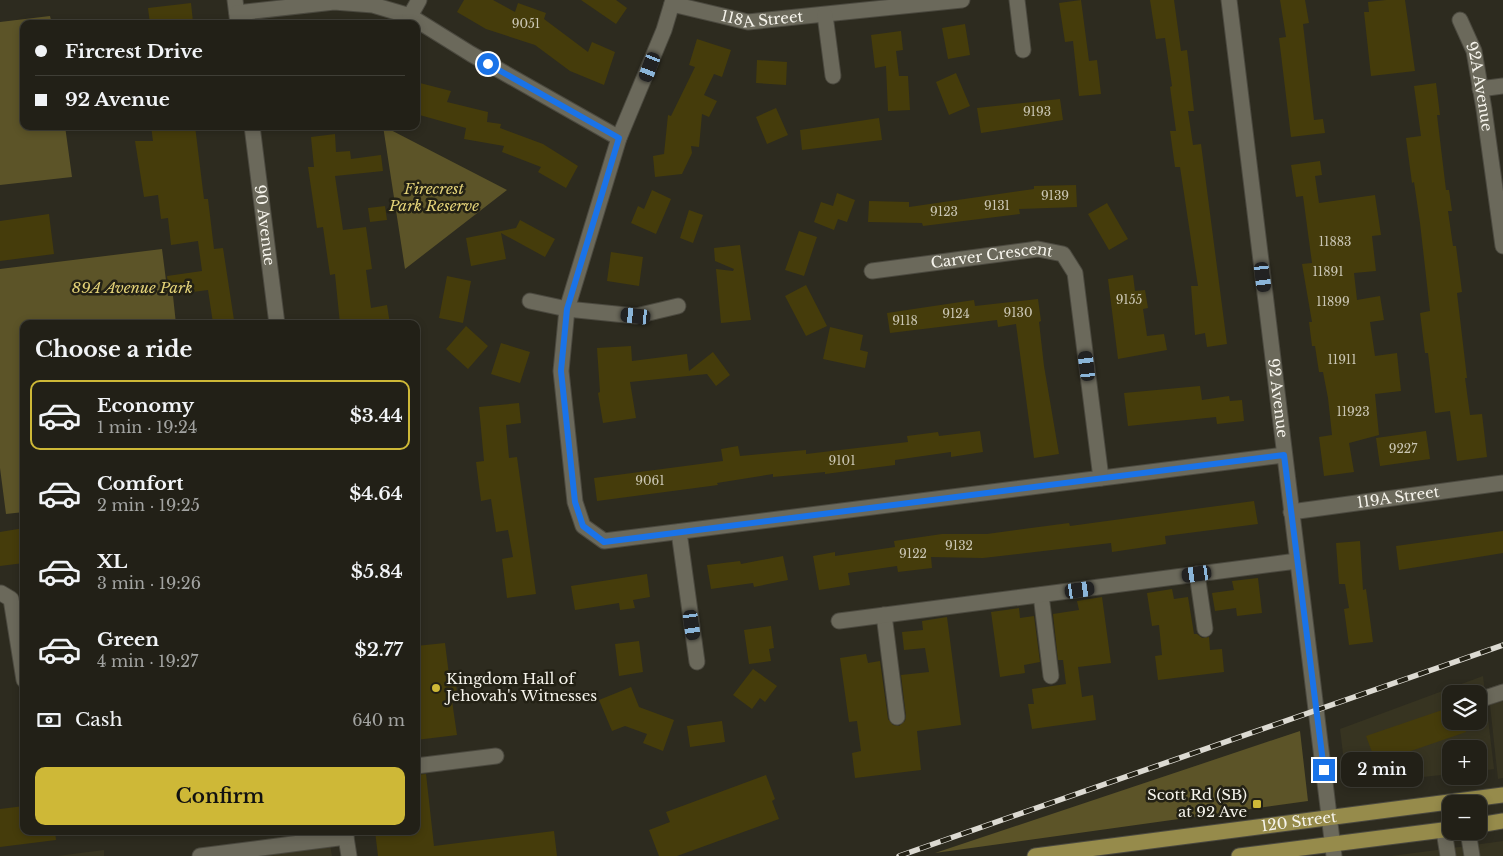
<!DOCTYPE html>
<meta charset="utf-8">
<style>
:root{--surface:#222017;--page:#2e2d24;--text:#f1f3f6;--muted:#a2a3a1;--line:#3f3e36;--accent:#ceb837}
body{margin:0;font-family:"Libre Baskerville",serif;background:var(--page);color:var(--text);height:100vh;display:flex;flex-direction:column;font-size:19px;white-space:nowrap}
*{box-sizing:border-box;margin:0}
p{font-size:16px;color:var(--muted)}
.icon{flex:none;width:28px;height:28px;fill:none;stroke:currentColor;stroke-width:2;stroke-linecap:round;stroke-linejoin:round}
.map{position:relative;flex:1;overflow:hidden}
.panel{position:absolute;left:20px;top:320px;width:400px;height:515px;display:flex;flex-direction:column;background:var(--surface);border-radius:10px;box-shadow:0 2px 8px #0003,0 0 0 1px var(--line)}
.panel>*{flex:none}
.top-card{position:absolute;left:20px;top:20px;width:400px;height:110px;border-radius:10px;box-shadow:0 2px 8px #0003,0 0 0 1px var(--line);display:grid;align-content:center;height:110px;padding:0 15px;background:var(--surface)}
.controls{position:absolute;left:1442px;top:685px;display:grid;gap:10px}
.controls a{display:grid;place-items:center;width:45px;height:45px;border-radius:10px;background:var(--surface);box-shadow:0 2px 8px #0003,0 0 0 1px var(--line);font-size:25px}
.end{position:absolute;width:22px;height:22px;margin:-11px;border:6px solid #1a73e8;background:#fff;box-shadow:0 0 0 2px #fff}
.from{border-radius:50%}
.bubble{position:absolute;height:35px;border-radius:10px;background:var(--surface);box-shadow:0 2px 8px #0003,0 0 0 1px var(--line);font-size:16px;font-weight:600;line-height:35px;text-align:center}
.car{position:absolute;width:15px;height:30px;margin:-15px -8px;border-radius:6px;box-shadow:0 0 4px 1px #0007;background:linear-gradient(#222 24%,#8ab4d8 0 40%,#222 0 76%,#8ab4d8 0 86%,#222 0)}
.top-card b{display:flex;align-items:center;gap:18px;height:48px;font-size:19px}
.top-card b+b{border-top:1px solid var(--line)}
.top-card i{width:12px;height:12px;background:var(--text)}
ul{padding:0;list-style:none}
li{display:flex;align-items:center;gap:15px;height:70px;margin:0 10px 8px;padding:0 5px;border:2px solid transparent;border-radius:10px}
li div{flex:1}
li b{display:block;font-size:19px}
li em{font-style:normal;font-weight:600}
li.on{border-color:var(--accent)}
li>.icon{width:45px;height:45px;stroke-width:1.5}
h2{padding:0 15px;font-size:22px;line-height:60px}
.pay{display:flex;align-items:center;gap:12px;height:55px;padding:0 15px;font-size:19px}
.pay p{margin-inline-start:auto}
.primary-button{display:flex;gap:10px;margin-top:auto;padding:10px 15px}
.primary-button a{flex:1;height:58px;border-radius:10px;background:var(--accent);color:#111;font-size:20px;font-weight:600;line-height:58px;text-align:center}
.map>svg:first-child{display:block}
.built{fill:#373421;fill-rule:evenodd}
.green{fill:#5c5428}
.building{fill:#453c0b}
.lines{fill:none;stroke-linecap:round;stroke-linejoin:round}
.minor-casing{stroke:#4b493f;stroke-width:17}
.major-casing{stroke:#4b493f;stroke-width:17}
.minor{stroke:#6b695b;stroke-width:15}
.major{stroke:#968b4b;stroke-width:15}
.rail-casing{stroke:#dcdad2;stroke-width:5.5}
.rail{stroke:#232115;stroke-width:4;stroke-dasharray:11;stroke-linecap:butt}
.route{stroke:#1a73e8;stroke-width:6}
.poi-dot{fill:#ceb837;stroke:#232115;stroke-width:2}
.labels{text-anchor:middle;stroke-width:5;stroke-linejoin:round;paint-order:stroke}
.number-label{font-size:12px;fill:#cac6b4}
.street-label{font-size:15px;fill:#f6f4ec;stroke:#232115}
.park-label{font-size:15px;font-style:italic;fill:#e3d278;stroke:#232115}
.poi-label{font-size:15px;fill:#f6f4ec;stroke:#232115;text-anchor:start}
</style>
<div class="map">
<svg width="1503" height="856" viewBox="0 0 1503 856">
<rect width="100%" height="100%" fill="#2d2b1f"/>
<path class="built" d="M1483 676 1494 769 1479 771V749H1451V774L1357 784 1344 762 1340 729ZM1451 694H1479V721H1451Z
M1503 701V778L1498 779 1490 705Z
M329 839 332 856H200Z
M1503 841V856H1391L1452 848Z
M104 850V856H57Z"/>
<path class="green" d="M50 16 52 24H24V126H65L72 177 0 185V22Z
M383 126 507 190 405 269Z
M162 249 168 296H173L176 324H24V512L6 514 0 468V269Z
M1300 731 1308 801 935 853Z"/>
<path class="building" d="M464 0H493L515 12 518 3 546 13 544 19 588 52 592 42 615 52 604 85 570 71 535 45 486 29 457 12Z
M581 0H616L627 8 616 24Z
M1081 0 1089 61 1097 60 1101 94 1079 96 1073 41 1065 42 1059 3Z
M1150 0H1174L1181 51 1187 50 1194 111H1188L1193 145 1201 144 1227 344 1207 347 1205 333 1195 335 1191 286H1198L1180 167H1175L1170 131H1176L1170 87 1172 86 1165 38 1156 39Z
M1280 0H1305L1309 23 1303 24 1314 120 1323 119 1325 133 1291 137 1279 38 1286 37Z
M1386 0H1405L1415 71 1371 76 1364 12H1369L1368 2Z
M191 3 193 22 150 24 148 8Z
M965 24 970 55 948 59 942 28Z
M901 31 903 50 896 51 899 76H908L910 110 888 111 886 66 875 68 871 35Z
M697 39 731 50 722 77 714 74 704 95 717 101 709 117 702 114 699 147 691 146 692 153 682 174 655 177 653 156 664 154 668 115 671 116 695 67 689 65Z
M757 60 787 62 786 85 756 83Z
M956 73 970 106 949 115 936 82Z
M416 82 451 91 447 102 488 112 487 122 501 124 500 128 543 144 578 166 566 188 538 172 541 167 502 152 504 146 464 139 466 128 416 114Z
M1436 83 1440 115H1437L1446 190H1449L1452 211H1448L1453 246H1456L1462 292 1457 293 1467 378H1465L1470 415 1482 414 1487 457 1457 461 1450 411 1435 413 1428 353H1425L1420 313 1430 311 1420 223 1414 182 1412 183 1406 138 1421 136 1414 86Z
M1060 99 1063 120 981 133 977 108Z
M776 108 788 135 767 144 756 117Z
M879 118 882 140 802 150 800 130Z
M151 126H195L204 199H208L214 249 223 248 234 320 213 323 208 290 169 295 167 276 202 271 198 241 171 245 168 218 161 219 158 195 144 197 135 141H153Z
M335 134 336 152 350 151 351 159 381 155 383 171 335 176 343 230 366 227 372 269 366 270 371 308 387 305 390 324H340L335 274 330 275 323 227 317 228 308 167H314L311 137Z
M1320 161 1322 175 1315 176 1319 203 1375 195 1381 235 1372 236 1376 271 1354 273 1357 300 1380 296 1384 320 1370 322 1375 356 1397 353 1401 391 1375 394 1379 435 1349 443 1354 472 1324 476 1319 437 1332 435 1328 398 1323 372H1319L1315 346H1312L1309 322H1312L1302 264 1312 263 1303 196 1296 197 1291 165Z
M1076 185 1077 207 1019 209 1020 214 923 226 922 223 868 222 869 201 909 202V207L1034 189V186Z
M652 190 671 199 656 234 631 223 638 206 644 209Z
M837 193 855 200 847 222 838 219 834 230 814 222 821 202 833 206Z
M1107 203 1128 239 1109 250 1088 214Z
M385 206 387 220 370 222 368 208Z
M689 210 703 215 693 243 680 238Z
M49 214 54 254 0 261V221Z
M520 220 555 239 545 257 501 233 506 259 471 266 466 238 516 228Z
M799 231 817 237 804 276 785 270Z
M740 245 751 320 721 323 716 269 733 271 734 269 715 261 714 248Z
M611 252 643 257 639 286 607 281Z
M1133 275 1135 291 1145 290 1148 308 1143 309 1147 336 1164 334 1167 350 1118 359 1108 279Z
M447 276 471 281 463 323 439 318Z
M806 285 827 326 806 336 785 296Z
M1038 299 1041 321 1039 322 1044 366 1059 454 1034 458 1016 324 998 327 997 320 890 333 887 313 974 300 975 306Z
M466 326 488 346 468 369 446 349Z
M830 327 863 335 860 350 868 352 865 368 823 359Z
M501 343 530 352 520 383 491 374Z
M631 346 632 361 687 354 689 371 713 352 730 375 716 386 707 374 630 382 636 418 603 423 598 393 600 392 597 348Z
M1200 386 1202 400 1229 396 1230 401 1242 400 1244 421 1217 424 1216 417 1128 426 1124 393Z
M519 403 521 423 506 425 509 458 517 457 536 594 507 598 502 559 513 557 508 530 496 532 491 499 481 501 476 462 484 461 479 407Z
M980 431 983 452 951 457V452L895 460V465L825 474V472L773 477V474L717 483 718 485 597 501 594 478 723 461 721 449 738 446 740 456 806 450V454L908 442 907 436 938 432 939 436Z
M1426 431 1430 459 1380 466 1376 438Z
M1254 501 1258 524 1165 536 1166 544 1112 552 1111 543 983 558 931 557 932 568 898 572 897 566 848 573 850 585 819 590 813 556 835 552V556L895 547 894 541 942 534H987L1069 523 1070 526Z
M24 528V563L0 566V532Z
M1503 531V553L1399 570 1396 546Z
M1360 541 1363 590 1366 589 1373 642 1349 645 1344 609 1349 608 1345 584H1339L1336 543Z
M783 556 788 580 754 587 753 583 711 589 707 565 740 561 741 564Z
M647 574 650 597 633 600 635 608 620 610 619 603 575 610 571 586Z
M1258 578 1262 613 1237 616 1236 608 1215 611 1212 593 1234 590 1232 581Z
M1172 589 1174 599 1188 597 1194 634H1197L1202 638 1209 637 1210 650 1222 649 1224 672 1158 680 1155 656 1162 655 1159 625 1152 626 1147 593Z
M1102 597 1111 663 1078 667 1082 697 1093 695 1096 720 1032 729 1028 704H1034L1032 689 1066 684 1063 660H1058L1053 614 1079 610 1077 601Z
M1019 608 1020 618 1034 616 1040 662 1024 665 1025 673 1000 677 991 612Z
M947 617 961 725 917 731 921 770 855 778 852 753 861 751 857 721 849 722 840 658 866 654 868 663 880 661 888 719 893 725 899 726 905 721 906 716 901 675 929 672 925 648 904 650 902 632 923 630 922 621Z
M771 626 774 648 769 649 771 661 749 664 744 630Z
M639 641 643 672 619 676 615 644Z
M445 643 449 675 455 674 458 701H452L457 735 416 740V646Z
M753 669 777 686 765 702 760 698 752 709 733 695Z
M631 687 639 707 674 720 663 751 643 743 647 734 625 726 612 731 599 700Z
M1451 707V721H1462L1466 732 1376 763 1366 736Z
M722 721 725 742 690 747 687 726Z
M426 774 434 846 554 831 557 856H378L375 831H416V775Z
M766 775 775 799 772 801 779 819 677 856H659L649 830 670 822 666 812Z
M24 806V831H55L56 840 0 847V809Z"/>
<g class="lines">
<g class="minor-casing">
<g id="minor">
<path d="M235 0 238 24"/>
<path d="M673 0 664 30 619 138 567 309 561 371 575 502 583 526 604 541 1284 455"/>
<path d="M1017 0 1023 50"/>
<path id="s1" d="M1229 0 1334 856"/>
<path id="s2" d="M672 4 748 22 962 0"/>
<path d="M237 13 334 2 373 5 410 16 471 54 619 138"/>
<path d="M825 15 833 76"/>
<path d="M410 16 419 0"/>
<path id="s3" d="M1460 20 1474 51 1484 109 1503 246"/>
<path d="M1480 89 1503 86"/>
<path id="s4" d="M252 126 277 324"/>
<path id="s5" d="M872 271 1038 249 1063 254 1075 273 1101 478"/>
<path d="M530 301 567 309 636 316 678 306"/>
<path id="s6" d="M1291 512 1503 483"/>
<path d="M679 532 697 662"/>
<path d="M1197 574 1205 629"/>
<path d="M1 593 11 599 24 680"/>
<path d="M1041 595 1051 676"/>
<path d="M884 615 897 717"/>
<path d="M839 621 1297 561"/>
<path d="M1479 700 1503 692"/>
<path d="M416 766 496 756"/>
<path d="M345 831 349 856"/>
<path d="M1444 831 1448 856"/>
<path d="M1468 831 1472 856"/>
<path d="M200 856 346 837"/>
</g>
</g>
<g class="major-casing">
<g id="major">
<path d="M1479 825 1503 821"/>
<path id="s7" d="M1035 856 1503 795"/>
<path d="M1239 856 1451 829"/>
</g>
</g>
<use href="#minor" class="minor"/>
<use href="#major" class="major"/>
<g class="rail-casing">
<path id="rail" d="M899 856 1503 645"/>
</g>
<use href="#rail" class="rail"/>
</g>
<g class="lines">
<path class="route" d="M488 64 619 138 567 309 561 371 575 502 583 526 604 542 1284 455 1324 770"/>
</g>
<g class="poi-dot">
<circle cx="436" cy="688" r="5"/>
<rect x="1252" y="799" width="10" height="10" rx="2.5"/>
</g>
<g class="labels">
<g class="number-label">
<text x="526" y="28">9051</text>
<text x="1037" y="116">9193</text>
<text x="1055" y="200">9139</text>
<text x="997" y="210">9131</text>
<text x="944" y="216">9123</text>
<text x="1335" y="246">11883</text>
<text x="1328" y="276">11891</text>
<text x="1129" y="304">9155</text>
<text x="1333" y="306">11899</text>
<text x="1018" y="317">9130</text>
<text x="956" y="318">9124</text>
<text x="905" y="325">9118</text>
<text x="1342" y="364">11911</text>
<text x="1353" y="416">11923</text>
<text x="1403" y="453">9227</text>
<text x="842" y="465">9101</text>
<text x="650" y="485">9061</text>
<text x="959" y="550">9132</text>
<text x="913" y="558">9122</text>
</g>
<g class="street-label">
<text dy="5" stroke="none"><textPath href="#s2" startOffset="92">118A Street</textPath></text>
<text dy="5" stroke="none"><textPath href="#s3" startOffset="70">92A Avenue</textPath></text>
<text dy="5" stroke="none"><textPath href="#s4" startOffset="100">90 Avenue</textPath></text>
<text dy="5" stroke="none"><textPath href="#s5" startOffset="121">Carver Crescent</textPath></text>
<text dy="5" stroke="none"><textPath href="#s1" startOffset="401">92 Avenue</textPath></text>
<text dy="5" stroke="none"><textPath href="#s6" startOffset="108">119A Street</textPath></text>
<text dy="5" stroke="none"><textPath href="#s7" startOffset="266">120 Street</textPath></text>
</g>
<g class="park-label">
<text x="434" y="194">Firecrest<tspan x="434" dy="17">Park Reserve</tspan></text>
<text x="132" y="293">89A Avenue Park</text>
</g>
<g class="poi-label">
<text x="446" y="684">Kingdom Hall of<tspan x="446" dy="17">Jehovah's Witnesses</tspan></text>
<text x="1247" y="800" text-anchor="end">Scott Rd (SB)<tspan x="1247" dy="17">at 92 Ave</tspan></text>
</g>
</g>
</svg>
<div class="controls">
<a><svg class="icon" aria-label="layers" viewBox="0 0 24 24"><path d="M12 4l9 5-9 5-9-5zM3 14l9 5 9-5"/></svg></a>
<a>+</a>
<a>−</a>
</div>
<i class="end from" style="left:488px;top:64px"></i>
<i class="end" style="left:1324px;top:770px"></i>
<div class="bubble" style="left:1341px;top:752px;width:82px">2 min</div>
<i class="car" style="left:650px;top:67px;rotate:201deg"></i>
<i class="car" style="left:1263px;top:277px;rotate:173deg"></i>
<i class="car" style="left:636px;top:316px;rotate:276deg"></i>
<i class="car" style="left:1087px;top:366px;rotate:353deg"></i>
<i class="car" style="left:1197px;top:574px;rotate:262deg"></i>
<i class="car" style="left:1080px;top:590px;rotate:82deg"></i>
<i class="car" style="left:692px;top:625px;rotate:172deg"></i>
<div class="top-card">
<b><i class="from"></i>Fircrest Drive</b>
<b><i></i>92 Avenue</b>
</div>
<section class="panel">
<h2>Choose a ride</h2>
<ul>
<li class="on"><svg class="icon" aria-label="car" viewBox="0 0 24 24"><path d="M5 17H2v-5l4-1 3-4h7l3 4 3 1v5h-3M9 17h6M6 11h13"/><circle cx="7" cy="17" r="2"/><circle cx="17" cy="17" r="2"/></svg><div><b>Economy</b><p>1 min · 19:24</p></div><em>$3.44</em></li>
<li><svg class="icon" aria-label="car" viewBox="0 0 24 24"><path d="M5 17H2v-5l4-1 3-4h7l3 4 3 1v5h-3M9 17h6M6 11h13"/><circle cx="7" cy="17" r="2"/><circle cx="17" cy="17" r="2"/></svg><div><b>Comfort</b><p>2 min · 19:25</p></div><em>$4.64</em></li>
<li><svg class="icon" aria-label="car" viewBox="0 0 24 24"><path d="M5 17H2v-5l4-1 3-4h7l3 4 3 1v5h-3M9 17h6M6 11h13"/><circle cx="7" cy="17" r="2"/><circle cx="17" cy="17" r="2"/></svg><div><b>XL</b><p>3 min · 19:26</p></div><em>$5.84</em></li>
<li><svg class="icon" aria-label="car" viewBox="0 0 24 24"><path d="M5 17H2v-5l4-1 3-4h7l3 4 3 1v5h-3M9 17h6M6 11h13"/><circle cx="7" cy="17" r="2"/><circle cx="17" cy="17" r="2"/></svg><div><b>Green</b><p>4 min · 19:27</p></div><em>$2.77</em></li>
</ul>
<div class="pay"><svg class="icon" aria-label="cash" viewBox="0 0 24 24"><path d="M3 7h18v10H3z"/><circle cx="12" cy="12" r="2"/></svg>Cash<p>640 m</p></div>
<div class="primary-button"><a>Confirm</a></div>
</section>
</div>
